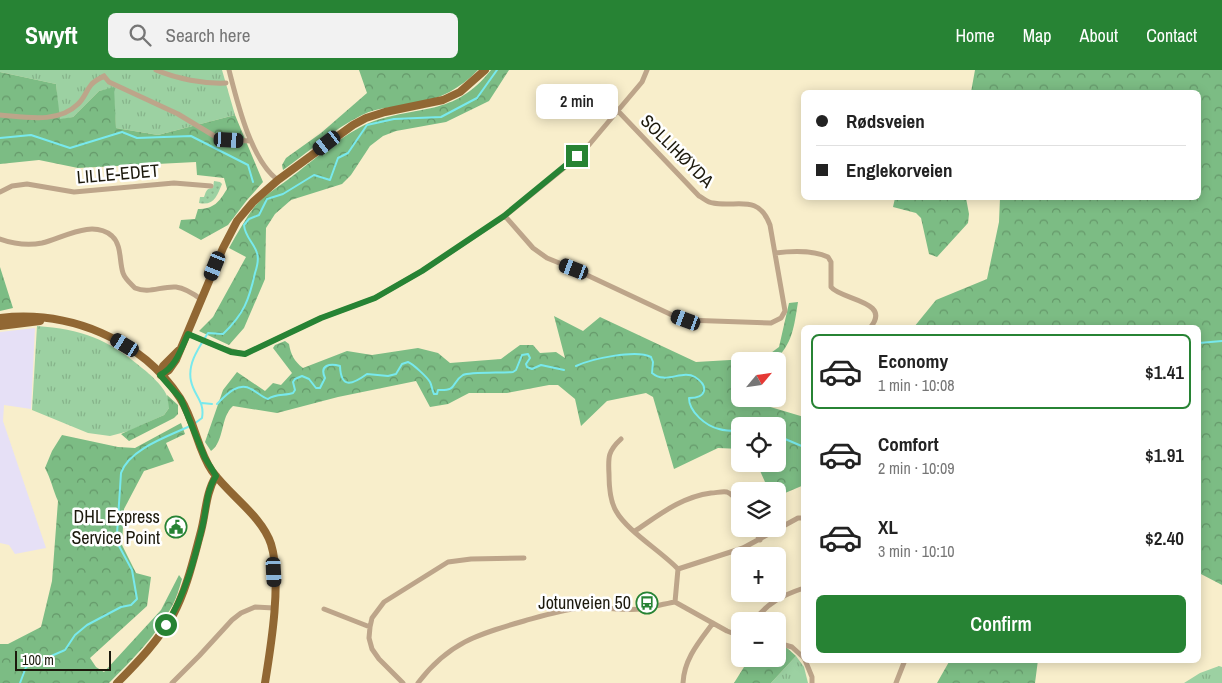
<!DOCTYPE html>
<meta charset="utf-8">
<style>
:root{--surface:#fff;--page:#f2f2f2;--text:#222;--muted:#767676;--line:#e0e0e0;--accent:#278334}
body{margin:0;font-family:"Archivo Narrow",sans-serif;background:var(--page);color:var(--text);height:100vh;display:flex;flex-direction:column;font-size:19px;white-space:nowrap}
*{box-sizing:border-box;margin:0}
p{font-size:16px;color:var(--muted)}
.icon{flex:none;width:28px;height:28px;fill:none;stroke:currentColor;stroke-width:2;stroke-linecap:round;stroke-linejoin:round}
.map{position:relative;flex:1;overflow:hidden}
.side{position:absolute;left:801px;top:255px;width:400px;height:338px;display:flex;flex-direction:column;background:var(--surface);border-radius:8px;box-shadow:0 2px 12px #0003}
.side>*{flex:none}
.guide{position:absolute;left:801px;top:20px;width:400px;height:110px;border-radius:8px;box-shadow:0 2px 12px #0003;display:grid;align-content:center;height:110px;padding:0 15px;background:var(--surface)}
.needle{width:32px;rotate:61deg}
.fabs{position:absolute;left:731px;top:282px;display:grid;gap:10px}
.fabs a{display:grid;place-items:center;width:55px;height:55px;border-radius:8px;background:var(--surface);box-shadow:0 2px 12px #0003;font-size:25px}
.scale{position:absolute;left:15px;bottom:12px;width:96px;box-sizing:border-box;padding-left:5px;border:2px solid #1c190c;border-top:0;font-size:14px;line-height:18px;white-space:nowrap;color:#1c190c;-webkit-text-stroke:4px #fff;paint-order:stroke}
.end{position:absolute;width:22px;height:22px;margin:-11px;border:6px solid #278334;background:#fff;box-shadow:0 0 0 2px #fff}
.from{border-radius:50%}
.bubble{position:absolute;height:35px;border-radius:8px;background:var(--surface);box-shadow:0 2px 12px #0003;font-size:16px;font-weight:600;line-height:35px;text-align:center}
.car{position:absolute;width:15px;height:30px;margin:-15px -8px;border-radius:6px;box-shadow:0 0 4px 1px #0007;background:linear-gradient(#222 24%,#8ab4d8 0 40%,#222 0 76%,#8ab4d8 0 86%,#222 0)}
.guide b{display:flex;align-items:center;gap:18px;height:48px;font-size:19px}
.guide b+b{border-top:1px solid var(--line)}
.guide i{width:12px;height:12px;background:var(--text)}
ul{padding:9px 0 0;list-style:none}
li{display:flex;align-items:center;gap:15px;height:75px;margin:0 10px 8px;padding:0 5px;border:2px solid transparent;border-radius:8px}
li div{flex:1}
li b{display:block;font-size:19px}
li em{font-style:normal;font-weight:600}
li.selected{border-color:var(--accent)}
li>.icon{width:45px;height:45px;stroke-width:1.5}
.button{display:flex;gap:10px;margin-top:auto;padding:10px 15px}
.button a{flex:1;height:58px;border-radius:8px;background:var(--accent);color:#fff;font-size:20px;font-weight:600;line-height:58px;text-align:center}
header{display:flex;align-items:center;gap:30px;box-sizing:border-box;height:70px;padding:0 25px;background:var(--accent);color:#fff}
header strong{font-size:24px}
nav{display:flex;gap:28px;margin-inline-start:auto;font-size:18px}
.search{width:350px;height:45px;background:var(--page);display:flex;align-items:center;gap:12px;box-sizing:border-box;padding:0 18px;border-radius:8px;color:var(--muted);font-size:19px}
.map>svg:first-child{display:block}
.education{fill:#e6e0f6}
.grass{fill:url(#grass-tufts)}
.forest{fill:url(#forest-crowns)}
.park{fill:url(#park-dots)}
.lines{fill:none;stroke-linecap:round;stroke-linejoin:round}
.stream{stroke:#78e9ed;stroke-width:2}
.minor{stroke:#bda58a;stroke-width:5}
.primary{stroke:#916733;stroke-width:8}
.route{stroke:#278334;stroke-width:6}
.labels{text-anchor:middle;stroke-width:5;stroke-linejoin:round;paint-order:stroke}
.street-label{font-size:18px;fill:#1c190c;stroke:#fff}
.poi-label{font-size:18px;fill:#1c190c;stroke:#fff;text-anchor:end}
</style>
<header>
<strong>Swyft</strong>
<div class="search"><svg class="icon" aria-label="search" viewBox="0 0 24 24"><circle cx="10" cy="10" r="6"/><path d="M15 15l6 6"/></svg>Search here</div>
<nav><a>Home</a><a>Map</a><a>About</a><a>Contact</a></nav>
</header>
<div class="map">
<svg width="1222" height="613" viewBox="0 0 1222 613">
<defs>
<pattern id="grass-tufts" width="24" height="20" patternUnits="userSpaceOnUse" patternTransform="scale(1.25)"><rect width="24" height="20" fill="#9cd1a2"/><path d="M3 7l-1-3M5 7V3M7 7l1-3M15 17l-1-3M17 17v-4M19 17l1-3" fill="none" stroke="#86b38a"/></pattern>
<pattern id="forest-crowns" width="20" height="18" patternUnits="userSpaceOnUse" patternTransform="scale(1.25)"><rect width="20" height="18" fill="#7cbc84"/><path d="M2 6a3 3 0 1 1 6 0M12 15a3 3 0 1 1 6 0" fill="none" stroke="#65986a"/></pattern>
<pattern id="park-dots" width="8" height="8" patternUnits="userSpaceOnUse" patternTransform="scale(1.25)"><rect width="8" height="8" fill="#9cd1a2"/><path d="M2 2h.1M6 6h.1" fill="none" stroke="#86b38a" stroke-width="1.8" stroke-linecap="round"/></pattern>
</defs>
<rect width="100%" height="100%" fill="#f8eecb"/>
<path class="education" d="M35 258 31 339 4 335 3 351 46 478 15 484 9 475 0 473V262Z"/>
<path class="grass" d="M0 0H222L235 45 158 65 116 58 113 18 99 21 73 47 59 50 56 14 0 2Z
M37 256C81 259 108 269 142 298 150 304 164 317 167 326 169 330 169 334 169 338L164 345 129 361 110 366 88 363 32 340Z
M796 586 804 597 808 613H771Z
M1219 596 1222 597V613H1184L1200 603Z"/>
<path class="forest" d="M359 0H478C461 18 440 29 415 34 397 37 378 37 362 45 333 59 309 82 283 100L282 95 286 88 321 63 367 23Z
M491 0H509L489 31 446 52 396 61 383 66 370 76 351 105 342 114 291 130 275 144 266 158 265 209 244 258 229 275 199 261 213 247 246 187 229 178C237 164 245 149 255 136 266 124 281 115 294 105 315 89 345 63 369 53 418 34 453 48 491 0Z
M975 0H1222V515L1199 503V258L914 257 936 230 987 209 999 152 1000 128H1199V22H971Z
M0 2 56 14 60 49 73 47 99 21 114 17 116 58 158 65 235 45 263 112 247 130 228 155 201 170 179 158 181 150 195 149 198 139C214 139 219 132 227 119L224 108 197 105 196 92 78 98 39 90 0 94Z
M895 128H966L969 144 968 153 937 187 929 184 921 148 916 143 893 137Z
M0 197 13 238 0 241Z
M798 232C794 256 793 274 774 291H760L779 277 789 233Z
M554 246 583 261 600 247 696 292 747 289 749 291H740V329H749L750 331 804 347V415L778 426V421H769L757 394H778V356H740V379L718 378 674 399 653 327 646 323 607 331 581 356 575 329 558 315H549L507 323H469L448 334 430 337 416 311 338 327 277 343 233 336C220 347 225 371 211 381L205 372 223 320 237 302 265 321 273 313 281 315 292 303 273 278 275 275 285 271 289 274C291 285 294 291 303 298L347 281 372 285 418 278 438 283 450 293 501 289 520 275H533L540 283 556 282 565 288Z
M167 325 178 335V344L174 348 129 371 121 364 164 345 169 338Z
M181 353 185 364 166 373 174 391 144 401 124 439 122 475 136 503 151 507 147 536 90 588 96 597 104 602 161 540 179 505 182 509C179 519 176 530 171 538 155 567 132 590 109 613H0V574H8L41 557 52 511 58 431C53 420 51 409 45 398L52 381 62 365 118 377 135 378Z
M778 575 787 578 796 586 771 613H734L749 589H778Z
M950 590H1038L1035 613H937Z"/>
<path class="park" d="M214 111 220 112 222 114C217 126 214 136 199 133L200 127H204C206 122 206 118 213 118Z"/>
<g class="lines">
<path class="stream" d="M0 68 31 65 70 78 122 62 137 68 191 66 248 95 253 112
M1199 273 1222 271
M576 296C591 289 636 279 651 287L653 292 652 303C666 315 682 299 695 307 709 316 707 328 689 328 689 342 706 356 719 359 725 361 733 361 740 361
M202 333 212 334
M217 334C225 326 238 311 251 319 257 322 262 327 268 329 276 323 285 326 293 323L295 320 293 312 295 309 302 306 309 309 316 318H320L325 308C319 295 330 293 340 296 341 320 353 314 367 304L388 306 396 304 402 294 408 292C413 294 427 307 430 312 432 316 432 320 434 324H437L438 320C459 321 450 313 463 305 469 302 502 303 513 302L516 300 522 285 528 284 530 288 526 294 527 297 532 299 541 295 564 300
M194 354 202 348C205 331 194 326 191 311 187 293 200 276 208 263L223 264C244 244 249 230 255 203 257 197 259 189 257 183 254 173 245 167 244 155L249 149 259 145 267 129 283 124 314 105 330 110 338 88 348 83 367 55 394 49 441 47 477 28 497 0
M778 366 804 377
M20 613 26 597 65 580 75 565 87 555 121 537 131 535 137 529 132 500 119 476 117 464 121 403C129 379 169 366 190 356"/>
<path class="minor" d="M156 0C177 9 204 14 226 13
M229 0C237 31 251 91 278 110
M104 6 109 12 178 44 216 67 229 70 251 71
M0 45C25 47 58 54 78 34 84 29 86 21 91 15 94 11 99 9 104 6
M0 122 12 116 27 114 74 122 174 113 211 116
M505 146 533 178 547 188 574 199 672 245 685 250 771 253 781 248 785 241 770 155C758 123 736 138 713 133 708 133 703 128 699 126L618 41
M0 169C14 174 27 176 42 173 63 168 92 149 112 166 122 175 119 191 123 203 125 209 130 213 135 218 149 224 161 216 176 217 185 218 194 224 202 230
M775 183C791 181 813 180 828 187L831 192V217C841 230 893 231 870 258
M188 264C207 272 225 281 245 284L321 248 375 228 422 201 505 146 570 93 588 76 642 12 647 0
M621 369C608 381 608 387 609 404 609 415 610 431 616 441 627 461 661 481 678 499L675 532
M754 459 760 470
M635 461C659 445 681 427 711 423 716 423 722 421 727 422 733 424 736 430 740 436
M678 499 743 478 798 448H804
M675 532 727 561 740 566
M324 539 370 557
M754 551C767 533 783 525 804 518
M778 573 792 577 804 588
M805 590 812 607V613
M172 613 199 586 232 550 241 543 255 537 274 538
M403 613 379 589 372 579 369 568 370 557 372 548 384 532 448 492 471 489 524 488
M418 613C448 573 478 564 524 551 542 546 561 540 580 538 600 536 621 541 641 539 652 537 664 534 675 532
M683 613C684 589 699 572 713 553
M896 613 905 590"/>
<path class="primary" d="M0 248C68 240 142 269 180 328 195 351 197 379 212 401 229 425 262 446 271 474 282 509 271 576 265 613
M0 256 40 251
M161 305 169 300 176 290 223 178 237 151 253 132 278 110 353 55 366 48 385 42 443 30 460 22 485 0
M161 305 163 296 178 281
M117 613C138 592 158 571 173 545 186 521 193 491 200 465 206 445 205 424 216 406"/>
</g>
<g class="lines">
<path class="route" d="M166 555C185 526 195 488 203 454 207 437 206 421 216 406L205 388 181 329 160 305C176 297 181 279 188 264L231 282 245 284 321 248 375 228 422 201 504 146 577 86"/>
</g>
<defs>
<g id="civic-ring" transform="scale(1.125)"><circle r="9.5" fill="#fff" stroke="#278334" stroke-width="1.5"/><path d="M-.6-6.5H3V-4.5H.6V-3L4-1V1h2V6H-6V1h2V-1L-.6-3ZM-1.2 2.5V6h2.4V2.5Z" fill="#278334"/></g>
<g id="bus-ring" transform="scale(1.125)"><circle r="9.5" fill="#fff" stroke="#278334" stroke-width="1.5"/><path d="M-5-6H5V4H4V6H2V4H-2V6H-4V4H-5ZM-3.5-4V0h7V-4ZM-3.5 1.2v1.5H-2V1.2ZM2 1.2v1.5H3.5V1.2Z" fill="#278334"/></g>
</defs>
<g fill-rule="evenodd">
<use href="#civic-ring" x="176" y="457"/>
<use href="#bus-ring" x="647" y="533"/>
</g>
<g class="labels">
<g class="street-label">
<text transform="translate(677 81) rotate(45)" y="6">SOLLIHØYDA</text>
<text transform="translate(118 104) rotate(-5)" y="6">LILLE-EDET</text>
</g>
<g class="poi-label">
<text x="160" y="453">DHL Express<tspan x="160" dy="21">Service Point</tspan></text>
<text x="631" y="539">Jotunveien 50</text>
</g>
</g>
</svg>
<div class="fabs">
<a><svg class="needle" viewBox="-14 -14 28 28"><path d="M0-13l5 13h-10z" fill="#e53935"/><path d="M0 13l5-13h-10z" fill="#767676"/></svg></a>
<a><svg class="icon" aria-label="locate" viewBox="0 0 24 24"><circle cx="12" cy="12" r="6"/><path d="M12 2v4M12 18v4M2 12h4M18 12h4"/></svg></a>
<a><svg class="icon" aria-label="layers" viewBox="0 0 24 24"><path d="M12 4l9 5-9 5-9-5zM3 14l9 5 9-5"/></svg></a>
<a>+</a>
<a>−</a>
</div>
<div class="scale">100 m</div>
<i class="end from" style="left:166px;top:555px"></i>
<i class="end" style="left:577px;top:86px"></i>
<div class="bubble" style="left:536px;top:14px;width:82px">2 min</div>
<i class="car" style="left:229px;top:70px;rotate:93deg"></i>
<i class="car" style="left:327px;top:73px;rotate:233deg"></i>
<i class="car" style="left:215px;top:196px;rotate:202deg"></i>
<i class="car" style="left:574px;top:199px;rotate:291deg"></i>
<i class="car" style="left:686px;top:250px;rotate:290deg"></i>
<i class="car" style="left:125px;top:275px;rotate:301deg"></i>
<i class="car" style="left:274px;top:502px;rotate:177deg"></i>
<div class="guide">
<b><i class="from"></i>Rødsveien</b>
<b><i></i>Englekorveien</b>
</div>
<section class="side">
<ul>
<li class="selected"><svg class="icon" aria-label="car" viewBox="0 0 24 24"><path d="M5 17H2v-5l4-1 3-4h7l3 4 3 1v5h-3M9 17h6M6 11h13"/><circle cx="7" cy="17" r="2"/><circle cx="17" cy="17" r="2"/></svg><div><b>Economy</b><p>1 min · 10:08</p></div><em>$1.41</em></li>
<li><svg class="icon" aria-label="car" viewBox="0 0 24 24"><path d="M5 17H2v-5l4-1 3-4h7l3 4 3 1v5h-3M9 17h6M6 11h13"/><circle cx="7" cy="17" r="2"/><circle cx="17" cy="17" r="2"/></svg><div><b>Comfort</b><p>2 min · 10:09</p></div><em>$1.91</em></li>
<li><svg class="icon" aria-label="car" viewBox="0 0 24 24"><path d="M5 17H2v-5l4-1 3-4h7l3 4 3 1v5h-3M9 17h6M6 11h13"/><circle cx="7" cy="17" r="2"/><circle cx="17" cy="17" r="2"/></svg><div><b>XL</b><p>3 min · 10:10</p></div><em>$2.40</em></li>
</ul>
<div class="button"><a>Confirm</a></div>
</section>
</div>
